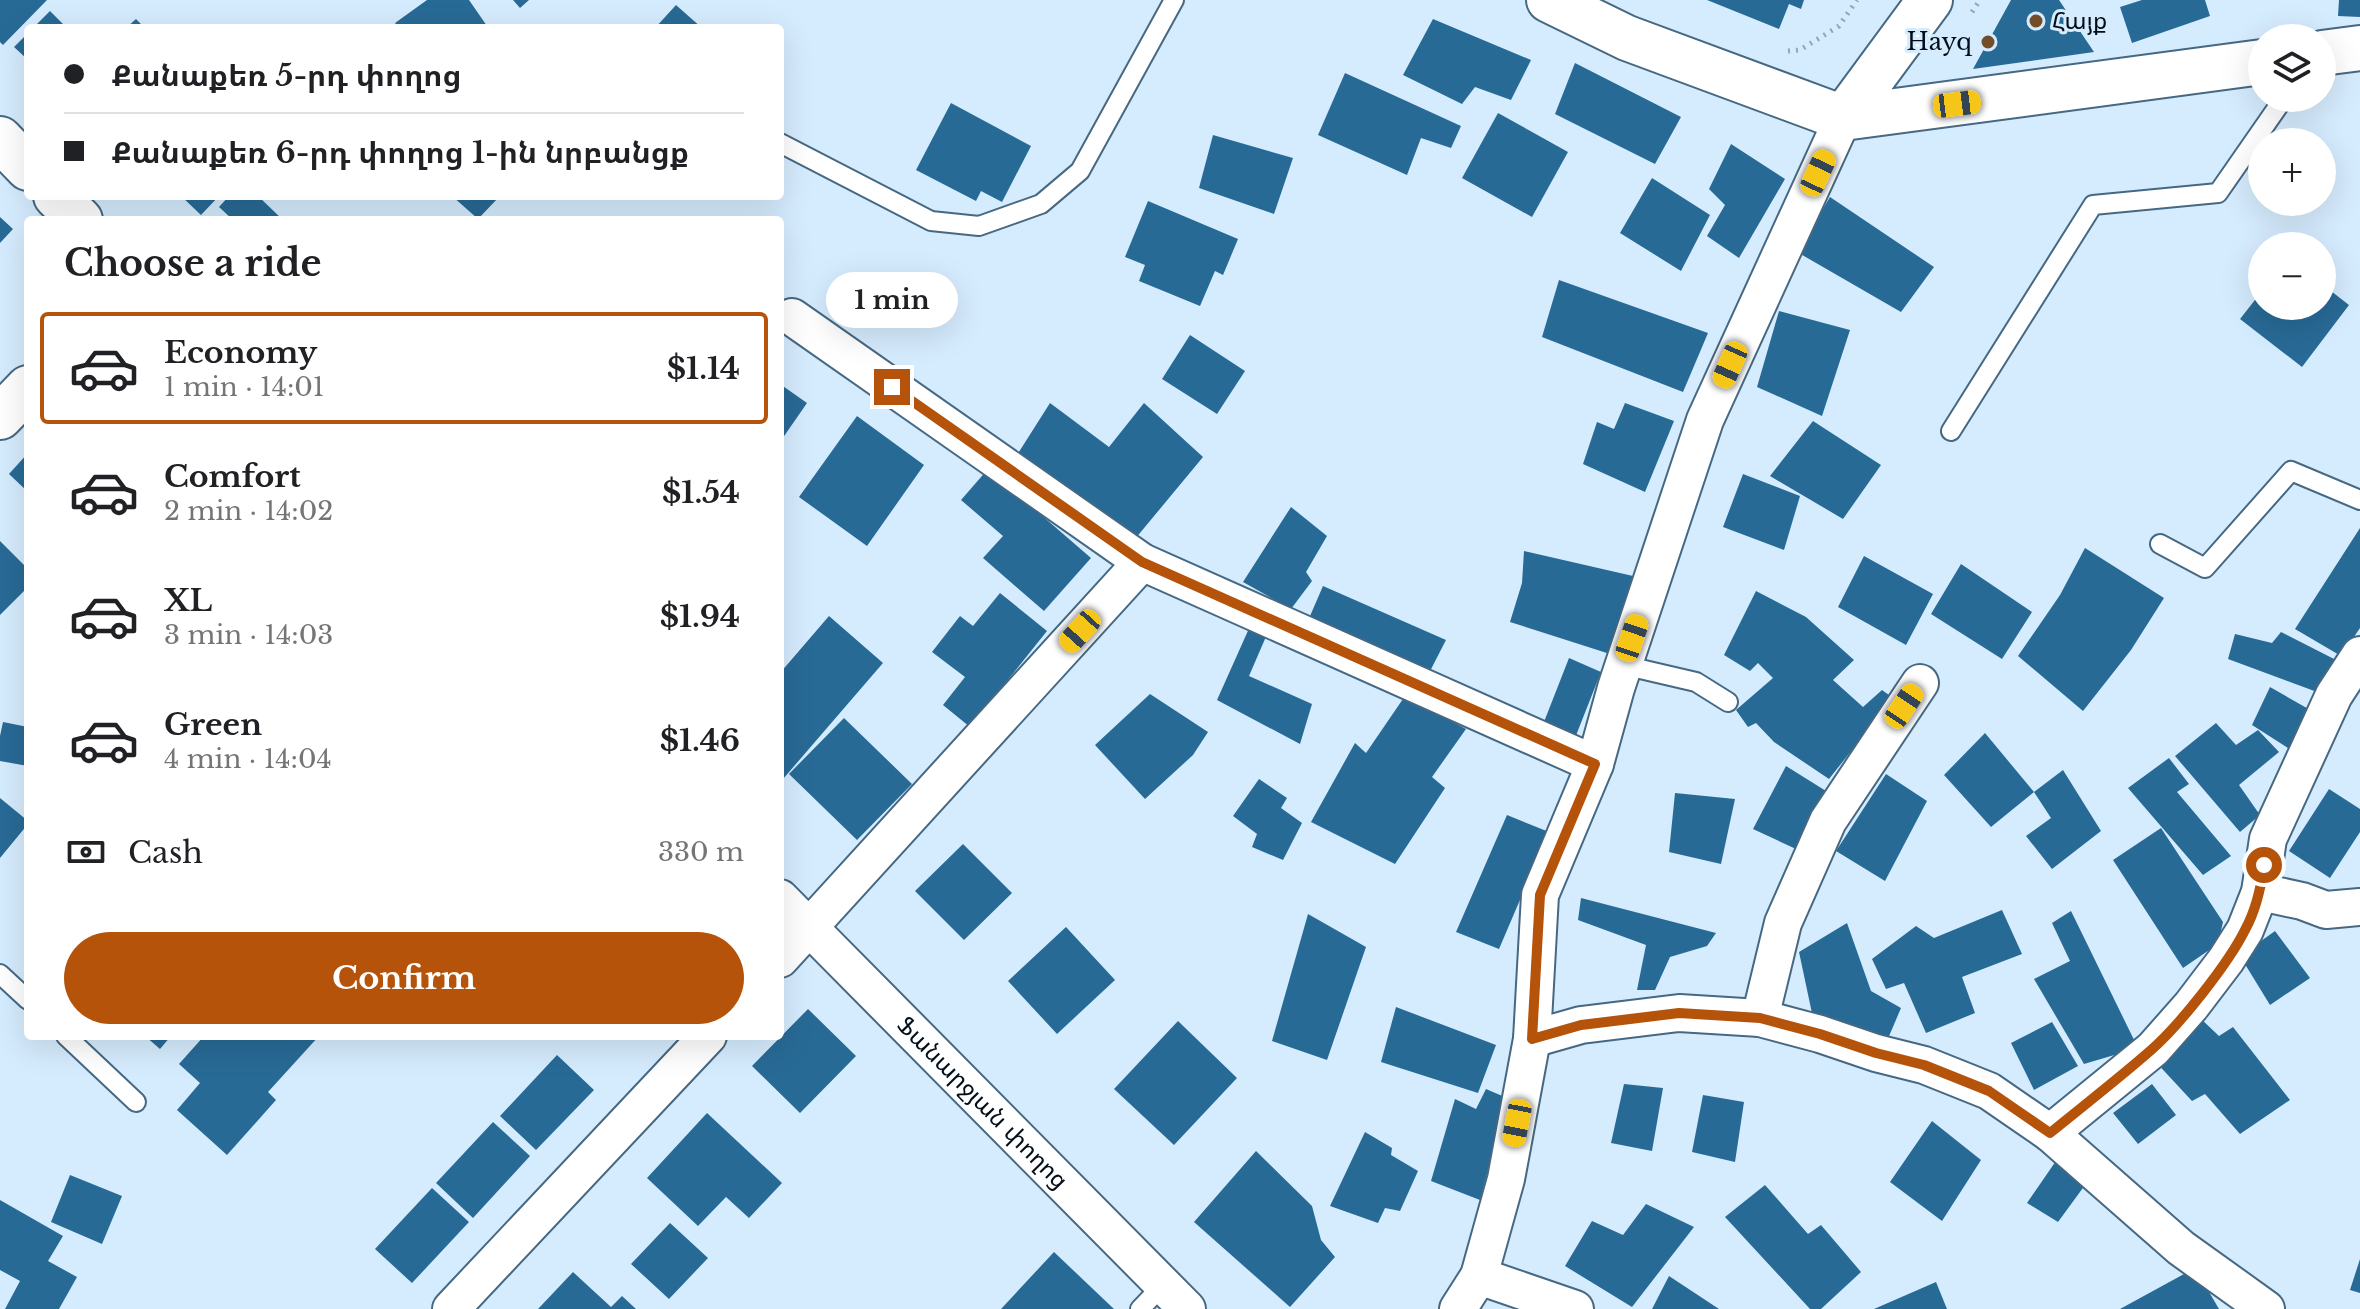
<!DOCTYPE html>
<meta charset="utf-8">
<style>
:root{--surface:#fff;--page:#f6f6f6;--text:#202124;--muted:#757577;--line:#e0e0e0;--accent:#b45309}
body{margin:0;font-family:"Libre Baskerville","Noto Sans Armenian",serif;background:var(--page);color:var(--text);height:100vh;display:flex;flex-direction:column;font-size:30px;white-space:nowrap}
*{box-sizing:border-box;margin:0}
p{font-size:26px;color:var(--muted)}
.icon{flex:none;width:44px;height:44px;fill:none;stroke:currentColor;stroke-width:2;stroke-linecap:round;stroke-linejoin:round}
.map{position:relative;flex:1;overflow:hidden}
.sheet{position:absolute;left:24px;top:216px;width:760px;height:824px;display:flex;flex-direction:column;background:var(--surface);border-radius:8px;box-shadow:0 8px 32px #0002}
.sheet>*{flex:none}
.hud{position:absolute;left:24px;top:24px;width:760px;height:176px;border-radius:8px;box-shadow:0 8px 32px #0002;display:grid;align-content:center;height:176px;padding:0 40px;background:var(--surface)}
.buttons{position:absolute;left:2248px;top:24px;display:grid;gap:16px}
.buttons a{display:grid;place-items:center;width:88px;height:88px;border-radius:50%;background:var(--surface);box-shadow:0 8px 32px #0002;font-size:40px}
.end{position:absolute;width:36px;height:36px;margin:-18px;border:10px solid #b45309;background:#fff;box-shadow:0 0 0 4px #fff}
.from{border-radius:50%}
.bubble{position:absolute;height:56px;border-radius:28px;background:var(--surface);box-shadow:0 8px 32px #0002;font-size:26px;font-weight:700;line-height:56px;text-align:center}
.car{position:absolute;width:24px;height:48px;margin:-24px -12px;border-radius:10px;box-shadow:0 0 6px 2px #0007;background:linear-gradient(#f5c518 24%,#345 0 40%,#f5c518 0 76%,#345 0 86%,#f5c518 0)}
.hud b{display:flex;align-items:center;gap:28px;height:76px;font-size:30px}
.hud b+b{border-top:2px solid var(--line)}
.hud i{width:20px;height:20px;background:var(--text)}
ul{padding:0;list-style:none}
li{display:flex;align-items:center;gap:24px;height:112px;margin:0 16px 12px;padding:0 24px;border:4px solid transparent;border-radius:8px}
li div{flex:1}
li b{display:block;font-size:30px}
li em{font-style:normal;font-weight:700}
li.on{border-color:var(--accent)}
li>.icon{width:72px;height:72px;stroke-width:1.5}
h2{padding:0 40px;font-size:36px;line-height:96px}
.pay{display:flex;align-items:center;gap:20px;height:88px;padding:0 40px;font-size:30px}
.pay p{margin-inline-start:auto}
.action{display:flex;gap:16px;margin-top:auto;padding:16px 40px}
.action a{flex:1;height:92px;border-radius:48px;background:var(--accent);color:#fff;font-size:32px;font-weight:700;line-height:92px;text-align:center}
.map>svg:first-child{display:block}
.building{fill:#286a96}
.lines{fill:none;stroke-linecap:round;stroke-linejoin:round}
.lane-casing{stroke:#466882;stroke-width:22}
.street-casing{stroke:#466882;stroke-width:40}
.secondary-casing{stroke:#466882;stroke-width:48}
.path{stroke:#92a6b5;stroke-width:5;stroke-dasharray:2 6;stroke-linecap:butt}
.lane{stroke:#fff;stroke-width:18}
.street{stroke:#fff;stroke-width:36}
.secondary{stroke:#fff;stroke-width:44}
.route{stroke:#b45309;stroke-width:10}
.poi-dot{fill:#734c29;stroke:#d5ecfe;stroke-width:3}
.labels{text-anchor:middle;stroke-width:6;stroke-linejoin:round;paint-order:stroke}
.poi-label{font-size:24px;fill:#030e18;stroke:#d5ecfe;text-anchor:start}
.street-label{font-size:24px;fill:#030e18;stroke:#d5ecfe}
</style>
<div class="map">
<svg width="2360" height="1309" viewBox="0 0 2360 1309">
<rect width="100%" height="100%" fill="#d5ecfe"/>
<path class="building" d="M0 0H47L3 45 0 42Z
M427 0H469L487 26 484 28H399L395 23Z
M513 0H529L520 8Z
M1707 0H1804L1801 9 1789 4 1779 29Z
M2011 0H2059L2094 52 1973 69Z
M2142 0H2205L2210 16 2132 43 2120 7Z
M2339 0H2360V17L2338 16Z
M676 5 702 28H655Z
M50 11 67 28H33Z
M136 19 145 28H126Z
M1433 19 1531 60 1511 100 1475 87 1462 104 1403 75Z
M28 33V60L14 47Z
M1575 63 1681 117 1655 164 1555 114Z
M1345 73 1461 126 1451 148 1421 138 1407 175 1318 135Z
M951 103 1031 146 1002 202 981 191 976 201 916 170Z
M1498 113 1568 152 1532 217 1462 178Z
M1213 135 1293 158 1274 214 1199 188Z
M1731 144 1785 179 1739 258 1707 236 1725 205 1709 189Z
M1652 178 1710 215 1681 271 1620 233Z
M181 196H219L201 215Z
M229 196H258L283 220H233L219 207Z
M452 196H500L478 219Z
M1830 197 1934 267 1901 312 1797 252Z
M1148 201 1238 239 1223 275 1215 271 1200 306 1139 281 1145 265 1125 257Z
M0 217 13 229 0 243Z
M1559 280 1708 333 1683 392 1542 337Z
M2322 284 2349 305 2302 367 2240 319 2262 291V306H2322Z
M1779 311 1850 330 1822 416 1757 387Z
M1190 335 1245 371 1217 414 1162 379Z
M780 384 807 403 780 442Z
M1050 403 1109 447 1144 403 1203 457 1135 539 1017 455Z
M1625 403 1674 421 1645 492 1583 464 1597 422 1614 429Z
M857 416 924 465 867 546 799 497Z
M1813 421 1881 465 1843 519 1770 476Z
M28 453V492L9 474Z
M988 469 1091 558 1044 611 983 558 1003 536 961 500Z
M1743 474 1800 496 1784 550 1723 527Z
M1291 507 1327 536 1306 572 1312 581 1291 609 1243 582Z
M2360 528V628L2341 656 2295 629Z
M0 541 28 569V587L0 615Z
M2085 548 2164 598 2131 650 2083 711 2018 656 2060 595Z
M1524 551 1633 576 1610 654 1510 622 1522 583Z
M1864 556 1933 594 1906 645 1838 607Z
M1961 564 2032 612 2002 659 1931 614Z
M1323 586 1446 640 1428 675 1307 623Z
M1756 591 1806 617 1854 660 1833 680 1863 707 1882 690 1893 698 1829 779 1774 742 1756 723 1748 727 1736 710 1773 678 1758 663 1750 671 1724 655Z
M1000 593 1047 631 970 727 943 705 965 677 932 652 960 616 973 626Z
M829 616 883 663 783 779 780 776V673Z
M1251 624 1268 632 1249 676 1312 704 1300 744 1217 700Z
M2281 632 2336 660 2317 692 2228 659 2235 634 2272 643Z
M1569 658 1601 672 1575 738 1542 727Z
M2270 687 2312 711 2291 750 2252 725Z
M1150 694 1208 732 1193 755 1145 799 1095 745Z
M1405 696 1466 729 1432 777 1445 788 1395 864 1311 822 1355 743 1366 753Z
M844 718 912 784 857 840 789 774Z
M3 722 28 727V766L0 761V736Z
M2216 723 2236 745 2258 730 2279 752 2239 785 2260 815 2240 832 2175 756Z
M1985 733 2034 792 1991 827 1944 775Z
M2169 758 2189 784 2177 792 2231 856 2203 875 2128 788Z
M1786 766 1826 791 1796 849 1753 829Z
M2063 770 2101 831 2052 869 2026 836 2051 818 2034 792Z
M1886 774 1927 801 1885 881 1836 851Z
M1259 779 1287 798 1281 808 1302 823 1283 860 1252 847 1257 834 1233 816Z
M2329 789 2360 809V832L2330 878 2289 851Z
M1675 793 1735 799 1721 864 1669 852Z
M0 798 28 821V824L0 858Z
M1507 815 1549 832 1499 949 1456 932Z
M2161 828 2223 922 2218 944 2183 968 2113 860Z
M963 844 1012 893 964 940 915 891Z
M1581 898 1716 933 1707 946 1670 957 1655 990H1637L1646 945 1578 920Z
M2002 910 2022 954 1962 977 1975 1013 1926 1033 1904 983 1886 989 1872 959 1916 926 1934 938Z
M2071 911 2138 1048 2084 1064 2034 979 2070 961 2052 923Z
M1308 914 1366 947 1327 1060 1272 1041Z
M1847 923 1871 991 1901 1008 1884 1048 1813 1018 1799 952Z
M1066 927 1115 980 1057 1034 1008 981Z
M2275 931 2310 978 2270 1005 2240 956Z
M1396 1007 1496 1045 1478 1093 1381 1062Z
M808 1009 856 1056 800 1113 752 1066Z
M2199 1017 2219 1036 2233 1027 2290 1100 2240 1134 2205 1094 2192 1101 2153 1059Z
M1178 1021 1237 1078 1174 1145 1114 1089Z
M2052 1022 2078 1066 2034 1090 2011 1043Z
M145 1036H171L160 1049Z
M204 1036H319L268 1092 276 1100 227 1155 177 1110 200 1083 179 1064Z
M557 1055 594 1090 536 1150 500 1116Z
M1624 1084 1663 1088 1652 1151 1611 1143Z
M2152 1084 2176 1115 2138 1144 2113 1113Z
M1486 1089 1507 1098 1480 1200 1431 1181 1455 1099 1476 1109Z
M1703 1095 1744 1102 1735 1162 1692 1152Z
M707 1113 782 1183 749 1218 726 1197 698 1226 647 1178Z
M1932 1121 1981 1160 1942 1221 1890 1182Z
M493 1122 530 1156 473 1218 436 1183Z
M1365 1132 1392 1148 1391 1155 1418 1171 1400 1211 1385 1208 1378 1223 1330 1206Z
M1256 1151 1312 1206 1321 1240 1335 1257 1290 1307 1194 1222Z
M2058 1158 2088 1181 2058 1222 2027 1203Z
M70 1175 122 1196 102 1244 51 1222Z
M1765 1185 1808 1234 1821 1225 1861 1272 1821 1309H1810L1725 1217Z
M432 1188 469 1222 412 1283 375 1249Z
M0 1200 63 1236 48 1261 77 1277 59 1309H5L20 1281 0 1270Z
M1646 1204 1694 1227 1632 1307 1565 1266 1592 1221 1623 1235Z
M670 1223 708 1258 669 1299 631 1264Z
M1054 1252 1114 1309H1001Z
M2360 1259V1293L2350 1290Z
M2195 1268 2219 1309H2120Z
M573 1272 611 1307 622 1296 636 1309H538Z
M1669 1276 1719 1309H1652Z
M1936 1282 1947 1309H1874Z"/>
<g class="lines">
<g class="lane-casing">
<path id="lane" d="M780 143 931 221 979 226 1041 204 1080 171 1174 0
M1951 431 2093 205 2218 193 2284 98
M2160 544 2205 568 2291 471 2360 500
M1623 665 1696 682 1728 702
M0 974 28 1000
M66 1036 136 1102
M1140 1309 1163 1285"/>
</g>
<g class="street-casing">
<g id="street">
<path d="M792 317 1142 562 1595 764"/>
<path d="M2260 892 2302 901 2326 910 2360 907"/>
<path id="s1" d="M780 898 1187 1309"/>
<path d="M780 959 1142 562"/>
<path d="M1760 1018 1783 923 1828 821 1920 683"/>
<path d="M1532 1039 1581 1025 1679 1013 1760 1018 1820 1034 1876 1053 1924 1065 1989 1091 2050 1133 2181 1248 2266 1309"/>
<path d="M2050 1133 2153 1049 2191 1006 2226 960 2245 930 2260 892 2268 839 2334 695 2360 655"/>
<path d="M1479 1276 1575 1309"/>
<path d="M451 1309 708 1036"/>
<path d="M1458 1309 1479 1276 1506 1179 1532 1039 1540 895 1595 764 1616 688 1705 420 1843 118"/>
</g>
</g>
<g class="secondary-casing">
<path id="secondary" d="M1549 0 1627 38 1843 118 2262 62
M2322 53 2360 48
M1843 118 1930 0
M0 139 28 168
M56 196 80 220
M0 417 28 388"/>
</g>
<path class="path" d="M1972 12 1980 0
M1788 51 1800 50 1839 26 1857 0"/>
<use href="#lane" class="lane"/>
<use href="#street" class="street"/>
<use href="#secondary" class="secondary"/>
</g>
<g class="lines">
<path class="route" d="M892 387 1142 562 1595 764 1540 895 1532 1039 1581 1025 1679 1013 1760 1018 1820 1034 1876 1053 1924 1065 1989 1091 2050 1133C2083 1106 2118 1079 2150 1051 2179 1026 2228 964 2245 930 2256 910 2261 888 2264 865"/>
</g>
<g class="poi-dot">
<circle cx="2036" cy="21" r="8"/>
<circle cx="1988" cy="42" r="8"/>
</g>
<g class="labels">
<g class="poi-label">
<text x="2052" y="29">Հայք</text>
<text x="1972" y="50" text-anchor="end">Hayq</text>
</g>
<g class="street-label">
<text dy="8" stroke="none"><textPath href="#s1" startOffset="288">Ֆանարջյան փողոց</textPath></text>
</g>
</g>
</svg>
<div class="buttons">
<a><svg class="icon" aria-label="layers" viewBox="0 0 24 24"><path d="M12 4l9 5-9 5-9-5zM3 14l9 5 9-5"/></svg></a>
<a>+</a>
<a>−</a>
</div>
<i class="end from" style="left:2264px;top:865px"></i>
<i class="end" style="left:892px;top:387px"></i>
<div class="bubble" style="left:826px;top:272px;width:132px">1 min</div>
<i class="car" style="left:1957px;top:104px;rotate:83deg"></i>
<i class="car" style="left:1818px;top:173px;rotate:25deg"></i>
<i class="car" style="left:1730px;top:365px;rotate:204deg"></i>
<i class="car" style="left:1080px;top:631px;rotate:222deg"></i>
<i class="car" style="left:1632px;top:638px;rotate:19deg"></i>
<i class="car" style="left:1904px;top:706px;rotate:34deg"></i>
<i class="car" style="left:1517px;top:1123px;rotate:191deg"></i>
<div class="hud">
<b><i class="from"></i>Քանաքեռ 5-րդ փողոց</b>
<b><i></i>Քանաքեռ 6-րդ փողոց 1-ին նրբանցք</b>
</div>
<section class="sheet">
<h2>Choose a ride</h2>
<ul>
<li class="on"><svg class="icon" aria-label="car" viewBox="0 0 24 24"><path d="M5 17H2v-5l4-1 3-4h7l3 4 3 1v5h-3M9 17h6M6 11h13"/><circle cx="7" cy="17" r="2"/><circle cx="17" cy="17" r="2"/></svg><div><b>Economy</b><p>1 min · 14:01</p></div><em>$1.14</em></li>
<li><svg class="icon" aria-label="car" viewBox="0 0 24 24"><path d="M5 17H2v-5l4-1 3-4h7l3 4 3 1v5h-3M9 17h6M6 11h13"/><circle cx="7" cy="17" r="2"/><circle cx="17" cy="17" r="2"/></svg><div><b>Comfort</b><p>2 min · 14:02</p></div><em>$1.54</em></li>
<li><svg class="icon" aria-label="car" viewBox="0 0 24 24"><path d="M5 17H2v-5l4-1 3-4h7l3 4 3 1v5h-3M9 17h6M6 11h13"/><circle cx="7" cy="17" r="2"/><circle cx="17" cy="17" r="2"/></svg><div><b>XL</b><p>3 min · 14:03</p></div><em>$1.94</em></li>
<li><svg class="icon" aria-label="car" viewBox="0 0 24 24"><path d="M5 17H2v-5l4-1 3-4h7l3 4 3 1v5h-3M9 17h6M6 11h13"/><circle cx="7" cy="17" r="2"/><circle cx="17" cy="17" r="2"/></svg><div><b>Green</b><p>4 min · 14:04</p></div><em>$1.46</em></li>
</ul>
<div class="pay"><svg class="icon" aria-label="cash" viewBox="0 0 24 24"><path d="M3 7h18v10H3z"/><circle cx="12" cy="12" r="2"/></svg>Cash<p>330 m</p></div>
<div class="action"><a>Confirm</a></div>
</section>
</div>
